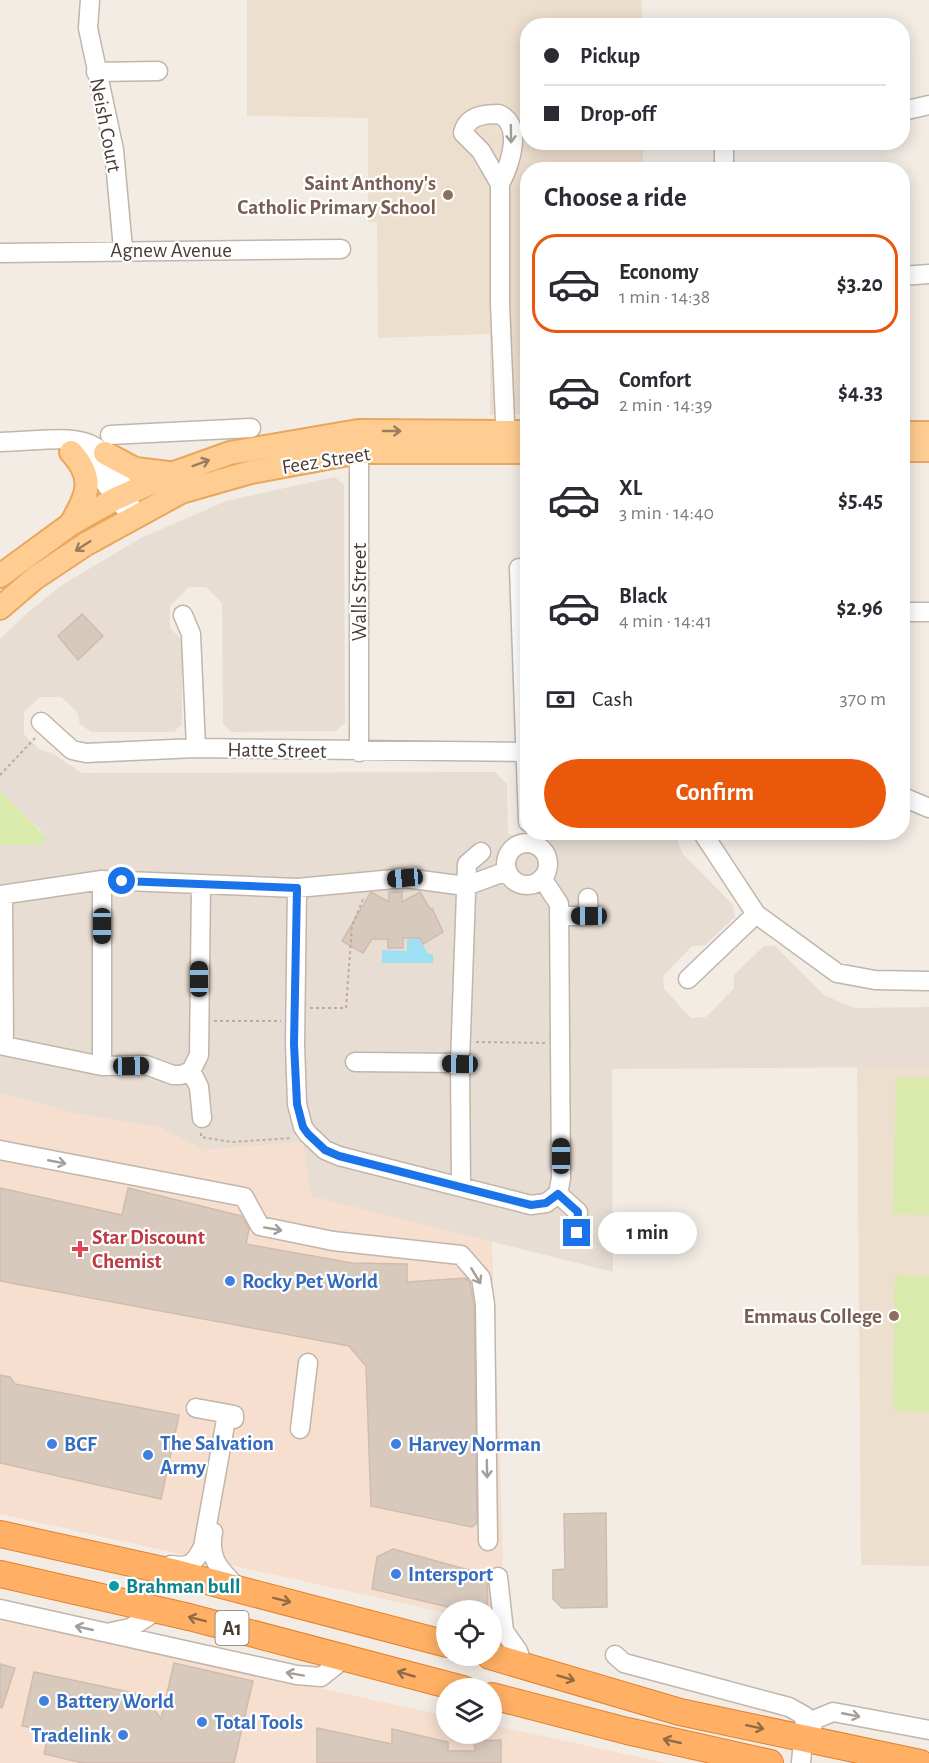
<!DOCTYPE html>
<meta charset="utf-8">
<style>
:root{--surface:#fff;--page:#f7f7f7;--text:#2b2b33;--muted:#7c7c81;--line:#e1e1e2;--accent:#ea580c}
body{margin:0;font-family:"Alegreya Sans",sans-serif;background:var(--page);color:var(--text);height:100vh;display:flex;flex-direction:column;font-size:22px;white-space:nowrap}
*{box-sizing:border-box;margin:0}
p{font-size:20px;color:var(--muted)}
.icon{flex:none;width:33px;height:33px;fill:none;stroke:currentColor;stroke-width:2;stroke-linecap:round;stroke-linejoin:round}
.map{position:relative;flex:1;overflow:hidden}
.side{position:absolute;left:520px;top:162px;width:390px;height:678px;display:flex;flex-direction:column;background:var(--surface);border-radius:24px;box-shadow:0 3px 15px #0003}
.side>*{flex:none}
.guide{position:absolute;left:520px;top:18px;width:390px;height:132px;border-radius:24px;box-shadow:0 3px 15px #0003;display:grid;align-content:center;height:132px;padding:0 24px;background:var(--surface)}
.tools{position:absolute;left:436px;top:1600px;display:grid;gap:12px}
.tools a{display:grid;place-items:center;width:66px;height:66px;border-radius:50%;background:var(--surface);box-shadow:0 3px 15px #0003;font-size:30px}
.end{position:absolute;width:27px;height:27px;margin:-14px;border:8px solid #1a73e8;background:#fff;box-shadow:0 0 0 3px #fff}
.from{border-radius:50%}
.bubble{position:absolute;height:42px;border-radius:21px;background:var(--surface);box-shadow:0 3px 15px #0003;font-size:20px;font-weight:700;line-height:42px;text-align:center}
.car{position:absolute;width:18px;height:36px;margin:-18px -9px;border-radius:8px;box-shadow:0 0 4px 2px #0007;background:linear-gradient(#222 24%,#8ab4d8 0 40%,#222 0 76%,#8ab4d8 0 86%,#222 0)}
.guide b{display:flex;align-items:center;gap:21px;height:57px;font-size:22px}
.guide b+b{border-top:2px solid var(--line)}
.guide i{width:15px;height:15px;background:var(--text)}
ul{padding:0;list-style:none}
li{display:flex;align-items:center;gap:18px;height:99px;margin:0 12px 9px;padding:0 12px;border:3px solid transparent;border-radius:24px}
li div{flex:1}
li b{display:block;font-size:22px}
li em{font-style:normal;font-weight:700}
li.on{border-color:var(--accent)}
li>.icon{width:54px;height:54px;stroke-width:1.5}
h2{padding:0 24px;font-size:27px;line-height:72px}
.pay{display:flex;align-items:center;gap:15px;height:66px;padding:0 24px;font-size:22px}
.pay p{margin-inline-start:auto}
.cta{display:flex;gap:12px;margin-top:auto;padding:12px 24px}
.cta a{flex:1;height:69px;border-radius:36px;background:var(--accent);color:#fff;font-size:24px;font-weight:700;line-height:69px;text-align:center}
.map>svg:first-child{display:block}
.residential{fill:#e7ddd3}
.commercial{fill:#f6dfcf}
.education{fill:#eddfce}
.green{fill:#d9eaac}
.water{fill:#9ee0f3}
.building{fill:#d8c9bd;stroke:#d0bcad;stroke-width:1.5}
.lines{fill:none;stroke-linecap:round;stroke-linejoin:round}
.minor-casing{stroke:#c2b5aa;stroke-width:21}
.major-casing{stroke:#e9a65d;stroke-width:26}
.highway-casing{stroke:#e4812e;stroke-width:28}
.path{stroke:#c1ab98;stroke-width:2;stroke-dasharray:3 3;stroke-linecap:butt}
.minor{stroke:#fff;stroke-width:18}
.major{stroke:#ffcd92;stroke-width:22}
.highway{stroke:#ffb064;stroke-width:26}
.oneway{stroke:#a29e9a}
.oneway2{stroke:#997d5e}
.oneway3{stroke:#906a47}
.route{stroke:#1a73e8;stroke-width:8}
.education-dot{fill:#8d6e63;stroke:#fff;stroke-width:2}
.health-dot{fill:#e0444e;stroke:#fff;stroke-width:2}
.shop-dot{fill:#3f7fe0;stroke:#fff;stroke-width:2}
.culture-dot{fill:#0f9aa8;stroke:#fff;stroke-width:2}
.labels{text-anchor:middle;stroke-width:4.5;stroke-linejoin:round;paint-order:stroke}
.shield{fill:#fff;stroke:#7e7671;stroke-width:1.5}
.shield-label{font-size:20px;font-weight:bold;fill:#463c34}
.street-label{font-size:21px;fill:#463c34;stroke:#fff}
.education-label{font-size:21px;font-weight:bold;fill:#785e54;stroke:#fff;text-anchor:end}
.health-label{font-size:21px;font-weight:bold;fill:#be3a42;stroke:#fff;text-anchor:start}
.shop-label{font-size:21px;font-weight:bold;fill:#366cbe;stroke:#fff;text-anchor:start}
.culture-label{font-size:21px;font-weight:bold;fill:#0d838f;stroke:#fff;text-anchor:start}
</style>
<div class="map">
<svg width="929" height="1763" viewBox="0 0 929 1763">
<rect width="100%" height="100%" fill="#f3ece5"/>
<path class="residential" d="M335 477 344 485 345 723 336 731 231 732 223 724 222 603 206 587H189L170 606V628L182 640V724L174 732H91L80 724 77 712 61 697H40L24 712V734L40 750 52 753 82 773 495 772 507 784 508 834 546 842V833H674L683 854 733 905 735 917 705 945 692 946 663 976 664 989 691 1018 706 1017 734 988V975L764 946H775L824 995 854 1008 929 1007V1067L612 1069 613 1272 310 1196 303 1142 204 1150 158 1127 73 1113 0 1093V845H43L44 834 0 791V639L26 614 62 585 141 538 226 501Z"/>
<path class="commercial" d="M0 1093 73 1113 158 1127 204 1150 303 1142 311 1196 492 1242 503 1557 499 1625 492 1624V1611H447V1613L0 1514Z
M0 1619 447 1716V1734H492V1725L666 1763H0Z"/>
<path class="education" d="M247 0H642V25L528 26V142L643 143V169L528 170V414L490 415V334L378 338 377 222H368V118L247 116Z
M857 1067H929V1566L861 1565Z"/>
<path class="green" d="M0 791 44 835V845H0Z
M896 1078H929V1215L893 1214Z
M895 1275 929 1276V1412L893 1411Z"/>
<path class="water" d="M418 937 428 954H433V963H382V950L407 951V940Z"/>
<path class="building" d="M82 614 103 636 78 660 58 636Z
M371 892 389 902V892H402V902L420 892 430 909 432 908 443 932 423 944 420 938H403V948H388V939H372L363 953 342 941Z
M0 1188 122 1215 128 1188 241 1216 249 1229 246 1244 352 1263 407 1264V1282L466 1278 470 1283 474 1305 477 1523 472 1527 371 1506 366 1366 349 1346 0 1281Z
M0 1375 10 1377 15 1384 179 1415 161 1499 0 1463Z
M606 1513 607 1607 562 1608 553 1599V1570L565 1569 564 1514Z
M393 1549 487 1575 488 1611H465L372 1589 377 1557Z
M174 1663 253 1681 234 1763H83L44 1754 49 1731 22 1726 34 1672 143 1695 161 1719Z
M0 1664 15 1668 2 1708 0 1707Z
M317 1728 392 1744V1729L448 1742V1751H475L474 1741 501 1740V1763H317Z"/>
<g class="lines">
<g class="minor-casing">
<path id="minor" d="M90 0 88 28 114 150 123 249
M96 72 158 71
M903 111 929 105
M724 142V170
M500 184 481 151 463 133C467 116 483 114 499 114 524 125 510 165 500 184V303L506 446
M0 253 341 249
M903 276 929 274
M110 435 251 428
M359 439V752
M0 442C84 439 107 424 134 517
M76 454C100 467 106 490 125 508
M519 568 528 822
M903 612H929
M183 615 191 634 196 748
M41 722 72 750 86 753 196 748 525 752
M903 797 929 808
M702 832 756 914 837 973 875 980 929 981
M506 864a21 21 0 1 1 42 0a21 21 0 1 1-42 0Z
M102 880V1066
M297 888 295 1044 297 1104 303 1127 308 1134 325 1150 339 1156 531 1205 546 1203 558 1194 561 1178 559 904 542 878
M0 895 102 880 297 888 405 878 466 886 507 871
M3 895 4 1046
M559 916H589L588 898
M688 979 756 914
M0 1045 102 1066 146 1065 173 1075H181L191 1071 199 1055 201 886
M355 1062 460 1063
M191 1071 199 1087 202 1118
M0 1150 244 1197 260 1226 333 1241 461 1255 481 1278 485 1304 488 1541
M461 1187 460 1063 467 864 481 852
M558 1194 578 1212 577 1233
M196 1408 234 1415V1419
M300 1429 308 1363
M213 1532C208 1560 220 1570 239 1589
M171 1565C190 1568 194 1564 203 1547L227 1414
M498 1577 504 1631 518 1651 523 1665
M0 1609 297 1675 321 1677 346 1657
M111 1632 130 1628 158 1610
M615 1655 624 1663 789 1707 805 1716 801 1763
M805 1738 816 1719 833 1712 929 1730"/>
</g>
<g class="major-casing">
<path id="major" d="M903 433H929
M903 450H929
M71 452C96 479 87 495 71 524
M105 453 135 469 168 473
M0 576 71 524 115 499 174 473 230 453 358 431 528 432
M0 608 35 578 86 544 181 492 251 472 359 452H528"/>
</g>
<g class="highway-casing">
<path id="highway" d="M0 1534 176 1573 447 1644
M0 1574 189 1617 463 1689
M490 1656 680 1712 920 1763
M492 1696 627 1731 770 1763"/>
</g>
<path class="path" d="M0 775 35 738
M310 1008H346L352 926 364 897
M214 1021H281
M476 1042 545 1043
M201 1133V1137L232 1142 292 1138"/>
<use href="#minor" class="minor"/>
<use href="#major" class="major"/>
<use href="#highway" class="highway"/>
</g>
<defs><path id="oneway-shaft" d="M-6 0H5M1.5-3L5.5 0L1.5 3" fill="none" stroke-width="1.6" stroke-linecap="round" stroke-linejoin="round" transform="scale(1.5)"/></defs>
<g class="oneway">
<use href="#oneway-shaft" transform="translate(511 134) rotate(89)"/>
<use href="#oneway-shaft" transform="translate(57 1162) rotate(11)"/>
<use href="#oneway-shaft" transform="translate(273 1229) rotate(10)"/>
<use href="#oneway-shaft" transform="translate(476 1276) rotate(59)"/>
<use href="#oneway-shaft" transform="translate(487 1469) rotate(89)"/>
<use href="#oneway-shaft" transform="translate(84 1628) rotate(-167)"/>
<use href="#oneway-shaft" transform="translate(295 1674) rotate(-170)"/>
<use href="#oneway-shaft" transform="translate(851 1715) rotate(11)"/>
</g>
<g class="oneway2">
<use href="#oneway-shaft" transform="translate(392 431)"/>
<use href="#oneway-shaft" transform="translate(201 463) rotate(-20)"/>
<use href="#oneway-shaft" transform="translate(83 546) rotate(147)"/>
</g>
<g class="oneway3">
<use href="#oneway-shaft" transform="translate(282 1600) rotate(14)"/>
<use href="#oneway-shaft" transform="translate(197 1619) rotate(-166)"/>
<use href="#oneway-shaft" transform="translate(406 1674) rotate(-164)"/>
<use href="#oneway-shaft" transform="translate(566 1678) rotate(17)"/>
<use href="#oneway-shaft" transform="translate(755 1727) rotate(12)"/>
<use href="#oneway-shaft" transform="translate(672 1741) rotate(-167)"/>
</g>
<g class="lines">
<path class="route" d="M122 881 297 888 294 1044 297 1104 303 1127 308 1134 325 1150 339 1156 531 1205 546 1203 558 1194 578 1212 577 1233"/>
</g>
<g class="education-dot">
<circle cx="448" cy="195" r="6"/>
<circle cx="894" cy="1316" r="6"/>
</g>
<path class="health-dot" d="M77 1240h6v6h6v6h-6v6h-6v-6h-6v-6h6z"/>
<g class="shop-dot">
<circle cx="230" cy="1281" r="6"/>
<circle cx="52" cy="1444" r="6"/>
<circle cx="396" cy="1444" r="6"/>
<circle cx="148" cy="1455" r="6"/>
<circle cx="396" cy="1574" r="6"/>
<circle cx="44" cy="1701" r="6"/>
<circle cx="202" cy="1722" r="6"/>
<circle cx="123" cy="1735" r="6"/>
</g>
<circle class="culture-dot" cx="114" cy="1586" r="6"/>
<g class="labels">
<rect class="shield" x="215.5" y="1611" width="33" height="34" rx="4.5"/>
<g class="shield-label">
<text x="232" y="1635">A1</text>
</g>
<g class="street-label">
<text transform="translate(106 125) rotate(79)" y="7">Neish Court</text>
<text x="171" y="257">Agnew Avenue</text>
<text transform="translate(326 460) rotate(-9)" y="7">Feez Street</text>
<text transform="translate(359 592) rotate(-90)" y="7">Walls Street</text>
<text transform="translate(277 750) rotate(1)" y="7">Hatte Street</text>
</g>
<g class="education-label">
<text x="436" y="190">Saint Anthony's<tspan x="436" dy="24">Catholic Primary School</tspan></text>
<text x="882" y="1323">Emmaus College</text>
</g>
<g class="health-label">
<text x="92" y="1244">Star Discount<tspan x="92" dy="24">Chemist</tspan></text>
</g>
<g class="shop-label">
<text x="242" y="1288">Rocky Pet World</text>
<text x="160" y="1450">The Salvation<tspan x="160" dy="24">Army</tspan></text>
<text x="64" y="1451">BCF</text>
<text x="408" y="1451">Harvey Norman</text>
<text x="408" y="1581">Intersport</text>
<text x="56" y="1708">Battery World</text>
<text x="214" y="1729">Total Tools</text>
<text x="111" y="1742" text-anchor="end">Tradelink</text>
</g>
<g class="culture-label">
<text x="126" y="1593">Brahman bull</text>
</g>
</g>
</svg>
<div class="tools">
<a><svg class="icon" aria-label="locate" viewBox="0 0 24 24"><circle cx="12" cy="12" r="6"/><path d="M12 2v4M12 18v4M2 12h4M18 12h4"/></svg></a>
<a><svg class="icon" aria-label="layers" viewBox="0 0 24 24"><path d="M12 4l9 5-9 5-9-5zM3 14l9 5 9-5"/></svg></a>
</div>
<i class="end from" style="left:122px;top:881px"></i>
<i class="end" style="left:577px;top:1233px"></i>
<div class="bubble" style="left:598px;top:1212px;width:99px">1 min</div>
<i class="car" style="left:405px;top:878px;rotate:265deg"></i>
<i class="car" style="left:589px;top:916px;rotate:270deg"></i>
<i class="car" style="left:102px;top:926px;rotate:180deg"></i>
<i class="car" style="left:199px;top:979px;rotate:0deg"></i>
<i class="car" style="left:460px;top:1064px;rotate:271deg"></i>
<i class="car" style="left:131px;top:1066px;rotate:89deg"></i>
<i class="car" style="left:561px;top:1156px;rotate:0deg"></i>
<div class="guide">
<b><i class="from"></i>Pickup</b>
<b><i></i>Drop-off</b>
</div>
<section class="side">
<h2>Choose a ride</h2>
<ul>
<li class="on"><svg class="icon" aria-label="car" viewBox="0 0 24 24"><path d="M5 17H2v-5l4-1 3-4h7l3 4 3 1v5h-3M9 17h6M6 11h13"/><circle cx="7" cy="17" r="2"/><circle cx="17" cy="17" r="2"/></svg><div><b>Economy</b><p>1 min · 14:38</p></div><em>$3.20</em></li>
<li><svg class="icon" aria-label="car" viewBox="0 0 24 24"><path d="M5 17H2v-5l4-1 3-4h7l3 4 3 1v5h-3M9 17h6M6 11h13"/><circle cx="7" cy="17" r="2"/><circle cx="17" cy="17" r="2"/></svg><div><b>Comfort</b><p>2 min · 14:39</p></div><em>$4.33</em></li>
<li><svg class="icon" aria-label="car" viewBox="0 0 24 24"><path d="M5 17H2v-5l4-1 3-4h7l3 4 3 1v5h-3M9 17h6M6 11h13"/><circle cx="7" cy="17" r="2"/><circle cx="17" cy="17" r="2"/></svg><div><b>XL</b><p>3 min · 14:40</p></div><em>$5.45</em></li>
<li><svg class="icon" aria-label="car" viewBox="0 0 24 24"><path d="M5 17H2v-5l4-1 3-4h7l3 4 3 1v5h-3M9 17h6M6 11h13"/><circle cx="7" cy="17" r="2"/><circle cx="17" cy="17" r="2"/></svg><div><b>Black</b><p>4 min · 14:41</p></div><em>$2.96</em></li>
</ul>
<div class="pay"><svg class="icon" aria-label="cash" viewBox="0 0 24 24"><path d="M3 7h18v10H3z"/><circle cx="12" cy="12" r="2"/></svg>Cash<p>370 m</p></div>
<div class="cta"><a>Confirm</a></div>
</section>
</div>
